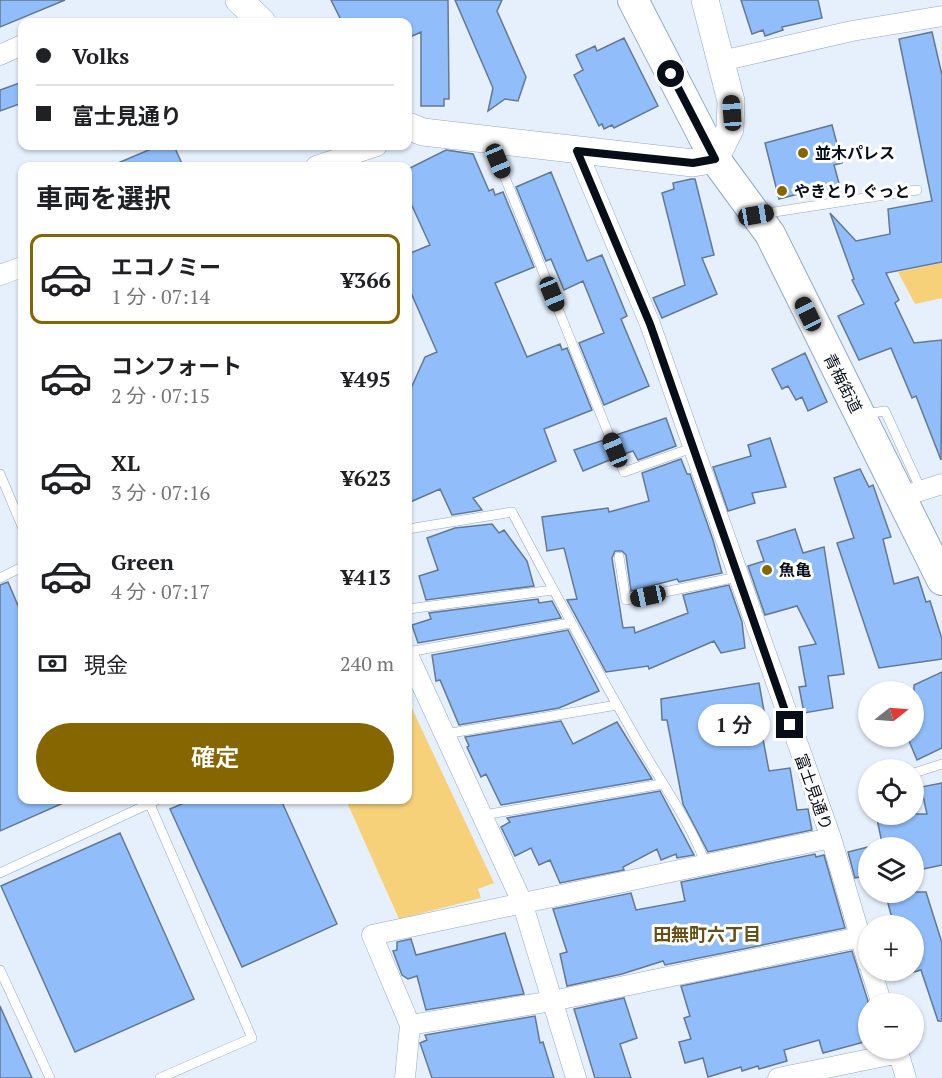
<!DOCTYPE html>
<html lang="ja">
<meta charset="utf-8">
<style>
:root{--surface:#fff;--page:#f2f2f2;--text:#202124;--muted:#757577;--line:#e0e0e0;--accent:#866601}
body{margin:0;font-family:"PT Serif","Noto Sans JP",serif;background:var(--page);color:var(--text);height:100vh;display:flex;flex-direction:column;font-size:22px;white-space:nowrap}
*{box-sizing:border-box;margin:0}
p{font-size:20px;color:var(--muted)}
.icon{flex:none;width:33px;height:33px;fill:none;stroke:currentColor;stroke-width:2;stroke-linecap:round;stroke-linejoin:round}
.map{position:relative;flex:1;overflow:hidden}
.panel{position:absolute;left:18px;top:162px;width:394px;height:642px;display:flex;flex-direction:column;background:var(--surface);border-radius:12px;box-shadow:0 2px 4px #0004}
.panel>*{flex:none}
.guide{position:absolute;left:18px;top:18px;width:394px;height:132px;border-radius:12px;box-shadow:0 2px 4px #0004;display:grid;align-content:center;height:132px;padding:0 18px;background:var(--surface)}
.needle{width:39px;rotate:73deg}
.controls{position:absolute;left:858px;top:681px;display:grid;gap:12px}
.controls a{display:grid;place-items:center;width:66px;height:66px;border-radius:50%;background:var(--surface);box-shadow:0 2px 4px #0004;font-size:30px}
.end{position:absolute;width:27px;height:27px;margin:-14px;border:8px solid #070e18;background:#fff;box-shadow:0 0 0 3px #fff}
.from{border-radius:50%}
.bubble{position:absolute;height:42px;border-radius:21px;background:var(--surface);box-shadow:0 2px 4px #0004;font-size:20px;font-weight:600;line-height:42px;text-align:center}
.car{position:absolute;width:18px;height:36px;margin:-18px -9px;border-radius:8px;box-shadow:0 0 4px 2px #0007;background:linear-gradient(#222 24%,#8ab4d8 0 40%,#222 0 76%,#8ab4d8 0 86%,#222 0)}
.guide b{display:flex;align-items:center;gap:21px;height:57px;font-size:22px}
.guide b+b{border-top:2px solid var(--line)}
.guide i{width:15px;height:15px;background:var(--text)}
ul{padding:0;list-style:none}
li{display:flex;align-items:center;gap:18px;height:90px;margin:0 12px 9px;padding:0 6px;border:3px solid transparent;border-radius:12px}
li div{flex:1}
li b{display:block;font-size:22px}
li em{font-style:normal;font-weight:600}
li.selected{border-color:var(--accent)}
li>.icon{width:54px;height:54px;stroke-width:1.5}
h2{padding:0 18px;font-size:27px;line-height:72px}
.pay{display:flex;align-items:center;gap:15px;height:66px;padding:0 18px;font-size:22px}
.pay p{margin-inline-start:auto}
.action{display:flex;gap:12px;margin-top:auto;padding:12px 18px}
.action a{flex:1;height:69px;border-radius:36px;background:var(--accent);color:#fff;font-size:24px;font-weight:600;line-height:69px;text-align:center}
.map>svg:first-child{display:block}
.green{fill:#f7d179}
.building{fill:#91befa;stroke:#637893;stroke-width:1.5}
.lines{fill:none;stroke-linecap:round;stroke-linejoin:round}
.lane-casing{stroke:#92a8c5;stroke-width:10}
.street-casing{stroke:#92a8c5;stroke-width:21}
.secondary-casing{stroke:#92a8c5;stroke-width:28}
.primary-casing{stroke:#92a8c5;stroke-width:32}
.lane{stroke:#fff;stroke-width:9}
.street{stroke:#fff;stroke-width:20}
.secondary{stroke:#fff;stroke-width:27}
.primary{stroke:#fff;stroke-width:30}
.route{stroke:#070e18;stroke-width:8}
.poi-dot{fill:#866601;stroke:#fff;stroke-width:2}
.labels{text-anchor:middle;stroke-width:6;stroke-linejoin:round;paint-order:stroke}
.poi-label{font-size:16px;font-weight:bold;fill:#070e18;stroke:#fff;text-anchor:start}
.street-label{font-size:16px;fill:#070e18;stroke:#fff}
.neighbourhood-label{font-size:18px;font-weight:bold;fill:#665015;stroke:#fff}
</style>
<div class="map">
<svg width="942" height="1078" viewBox="0 0 942 1078">
<rect width="100%" height="100%" fill="#e6f0fc"/>
<path class="green" d="M942 263V298L915 304 898 272Z
M408 700 494 883 478 889 481 898 399 919 346 800H408Z"/>
<path class="building" d="M0 0H65L0 27Z
M331 0H448L449 99H444V106H421V32L408 38V22H342Z
M455 0H502L497 11 526 77 518 101 505 99 488 111 493 88Z
M741 0H818L822 18 782 27 783 30 765 36 763 30 752 34Z
M932 32 942 75V262L886 273 899 300 895 303 914 343 942 340 941 460 916 396 912 398 891 348 859 360 838 316 864 304 852 280 854 279 830 213 856 241 890 234 888 209 932 201 899 39Z
M624 38 658 106 614 128 612 125 604 129 602 124 599 126 574 75 583 70 576 55 595 46 597 51Z
M22 82V103L0 111V90Z
M832 125 842 163 834 165 840 187 822 192 821 188 779 199 765 143Z
M158 146H174L183 166H111Z
M446 150 473 154 489 191 493 189 495 195 503 192 534 267 495 283 527 357 560 344 562 350 567 348 592 410 544 429 556 461 473 498 482 510 452 515 440 489 408 503V395L425 357 437 352 408 286V254L430 245 408 197V169Z
M551 172 587 261 602 255 627 316 621 319 649 386 604 405 579 343 604 333 583 281 564 290 551 259 546 261 516 187Z
M691 179H695L714 255 702 258 717 294 662 318 653 298 685 285 662 193 674 189 673 183Z
M805 353 827 402 808 411 802 397 796 400 788 386 782 389 772 369Z
M666 418 676 446 638 460 633 451 624 454 616 435Z
M770 438 786 487 752 493 755 503 728 511 713 467 751 456 748 445Z
M604 440 612 459 583 471 574 450Z
M681 459 687 474H690L713 540 722 573 679 582 677 579 631 591 626 555 622 551H615L612 558 623 628 634 627 635 633 688 613 683 595 729 585 742 622 745 648 721 653 714 641 649 669 648 666 606 672 567 600 577 599 564 548 547 551 542 517 608 508 609 512 649 501 642 473Z
M860 469 869 487 873 485 891 537 883 539 894 584 918 577 926 602 930 601 942 639V659L879 668 837 543 854 538 834 478Z
M492 524 499 533 504 530 527 561 534 586 426 600 419 576 438 570 427 538 455 528Z
M795 529 803 553 824 547 844 674 828 676 833 708 804 713 799 687 806 686 799 647 816 644 797 606 765 615 748 566 764 561 757 541Z
M8 582 22 615V800H70L0 831V585Z
M538 599 539 603 552 601 561 618 418 643 412 625 431 619 429 613Z
M568 630 599 691 559 708 459 725 440 680 436 681 432 655Z
M942 672V748L917 760 907 736H914V685Z
M759 683 766 722 760 723 769 771 790 768 797 810 808 809 812 830 708 852 683 804 667 720H662L661 699Z
M561 721 573 744 617 722 652 779 501 805 486 774 481 777 467 747 469 746 465 737Z
M942 783V865L914 871V848H883L876 814H927L921 787Z
M660 791 694 855 677 858 676 854 661 860 657 849 623 867 624 870 560 883 550 860 539 865 531 848 515 856 501 827 510 822 507 818Z
M191 800H281L337 924 242 967 170 809Z
M120 833 194 999 75 1052 1 886Z
M868 847V875L855 878 848 852Z
M815 854 816 857 824 855 845 928 665 965 663 961 622 974 567 986 560 954 567 952 553 909 631 893 636 910 685 901 681 882Z
M885 892H926L942 943V1021H938L921 970 914 972V926H894Z
M505 933 524 994 426 1010 417 976 408 979 402 975 393 951 397 950V942L411 939 416 955Z
M852 951 868 1001V1041L823 1053 819 1040 784 1050 787 1061 759 1069 758 1066 742 1071 741 1067 708 1077 703 1058 685 1063 679 1042 691 1039 684 1018 690 1016 681 986Z
M624 998 637 1038 620 1044 631 1078H595L574 1009Z
M0 1006 32 1078H0Z
M535 1016 540 1043 543 1042 554 1078H432L420 1043 427 1040 425 1035Z"/>
<g class="lines">
<g class="lane-casing">
<path id="lane" d="M491 143 624 472 692 448
M761 214 917 190
M865 414 885 411 921 490
M0 474 22 526
M408 529 512 512C553 590 595 666 638 742 661 782 688 819 705 862
M619 557 626 600 737 577
M0 578 22 567
M408 609 553 590
M408 652 570 623
M445 734 617 705
M914 773 942 764
M148 800 252 1038 160 1078
M484 815 662 784
M0 873 157 800
M0 970 50 1078"/>
</g>
<g class="street-casing">
<path id="street" d="M0 55 22 45
M721 61 852 31 942 16
M577 151 650 324 831 838 868 963
M316 166 377 146
M0 275 22 267
M901 497 942 484
M408 655 522 902 576 1078
M871 970 882 1004
M410 1025 552 1001 860 937
M897 1048 906 1078
M405 1078 410 1025 372 935 831 838
M778 1078 899 1053"/>
</g>
<g class="secondary-casing">
<path id="secondary" d="M239 0 262 22
M408 126 423 132 693 163 715 159 730 129 731 101 705 0"/>
</g>
<g class="primary-casing">
<path id="primary" d="M633 0 715 159 770 234 942 580"/>
</g>
<use href="#lane" class="lane"/>
<use href="#street" class="street"/>
<use href="#secondary" class="secondary"/>
<use href="#primary" class="primary"/>
</g>
<g class="lines">
<path class="route" d="M671 74 715 159 693 163 577 151 650 324 790 725"/>
</g>
<g class="poi-dot">
<circle cx="803" cy="153" r="6"/>
<circle cx="782" cy="191" r="6"/>
<circle cx="767" cy="570" r="6"/>
</g>
<g class="labels">
<g class="poi-label">
<text x="815" y="159">並木パレス</text>
<text x="794" y="197">やきとり ぐっと</text>
<text x="779" y="576">魚亀</text>
</g>
<g class="street-label">
<text transform="translate(843 383) rotate(63)" y="6">青梅街道</text>
<text transform="translate(814 792) rotate(70)" y="6">富士見通り</text>
</g>
<g class="neighbourhood-label">
<text x="707" y="941">田無町六丁目</text>
</g>
</g>
</svg>
<div class="controls">
<a><svg class="needle" viewBox="-14 -14 28 28"><path d="M0-13l5 13h-10z" fill="#e53935"/><path d="M0 13l5-13h-10z" fill="#757577"/></svg></a>
<a><svg class="icon" aria-label="locate" viewBox="0 0 24 24"><circle cx="12" cy="12" r="6"/><path d="M12 2v4M12 18v4M2 12h4M18 12h4"/></svg></a>
<a><svg class="icon" aria-label="layers" viewBox="0 0 24 24"><path d="M12 4l9 5-9 5-9-5zM3 14l9 5 9-5"/></svg></a>
<a>+</a>
<a>−</a>
</div>
<i class="end from" style="left:671px;top:74px"></i>
<i class="end" style="left:790px;top:725px"></i>
<div class="bubble" style="left:698px;top:704px;width:72px">1 分</div>
<i class="car" style="left:732px;top:113px;rotate:356deg"></i>
<i class="car" style="left:498px;top:161px;rotate:158deg"></i>
<i class="car" style="left:756px;top:215px;rotate:80deg"></i>
<i class="car" style="left:552px;top:294px;rotate:158deg"></i>
<i class="car" style="left:808px;top:314px;rotate:334deg"></i>
<i class="car" style="left:615px;top:450px;rotate:338deg"></i>
<i class="car" style="left:648px;top:596px;rotate:258deg"></i>
<div class="guide">
<b><i class="from"></i>Volks</b>
<b><i></i>富士見通り</b>
</div>
<section class="panel">
<h2>車両を選択</h2>
<ul>
<li class="selected"><svg class="icon" aria-label="car" viewBox="0 0 24 24"><path d="M5 17H2v-5l4-1 3-4h7l3 4 3 1v5h-3M9 17h6M6 11h13"/><circle cx="7" cy="17" r="2"/><circle cx="17" cy="17" r="2"/></svg><div><b>エコノミー</b><p>1 分 · 07:14</p></div><em>¥366</em></li>
<li><svg class="icon" aria-label="car" viewBox="0 0 24 24"><path d="M5 17H2v-5l4-1 3-4h7l3 4 3 1v5h-3M9 17h6M6 11h13"/><circle cx="7" cy="17" r="2"/><circle cx="17" cy="17" r="2"/></svg><div><b>コンフォート</b><p>2 分 · 07:15</p></div><em>¥495</em></li>
<li><svg class="icon" aria-label="car" viewBox="0 0 24 24"><path d="M5 17H2v-5l4-1 3-4h7l3 4 3 1v5h-3M9 17h6M6 11h13"/><circle cx="7" cy="17" r="2"/><circle cx="17" cy="17" r="2"/></svg><div><b>XL</b><p>3 分 · 07:16</p></div><em>¥623</em></li>
<li><svg class="icon" aria-label="car" viewBox="0 0 24 24"><path d="M5 17H2v-5l4-1 3-4h7l3 4 3 1v5h-3M9 17h6M6 11h13"/><circle cx="7" cy="17" r="2"/><circle cx="17" cy="17" r="2"/></svg><div><b>Green</b><p>4 分 · 07:17</p></div><em>¥413</em></li>
</ul>
<div class="pay"><svg class="icon" aria-label="cash" viewBox="0 0 24 24"><path d="M3 7h18v10H3z"/><circle cx="12" cy="12" r="2"/></svg>現金<p>240 m</p></div>
<div class="action"><a>確定</a></div>
</section>
</div>
